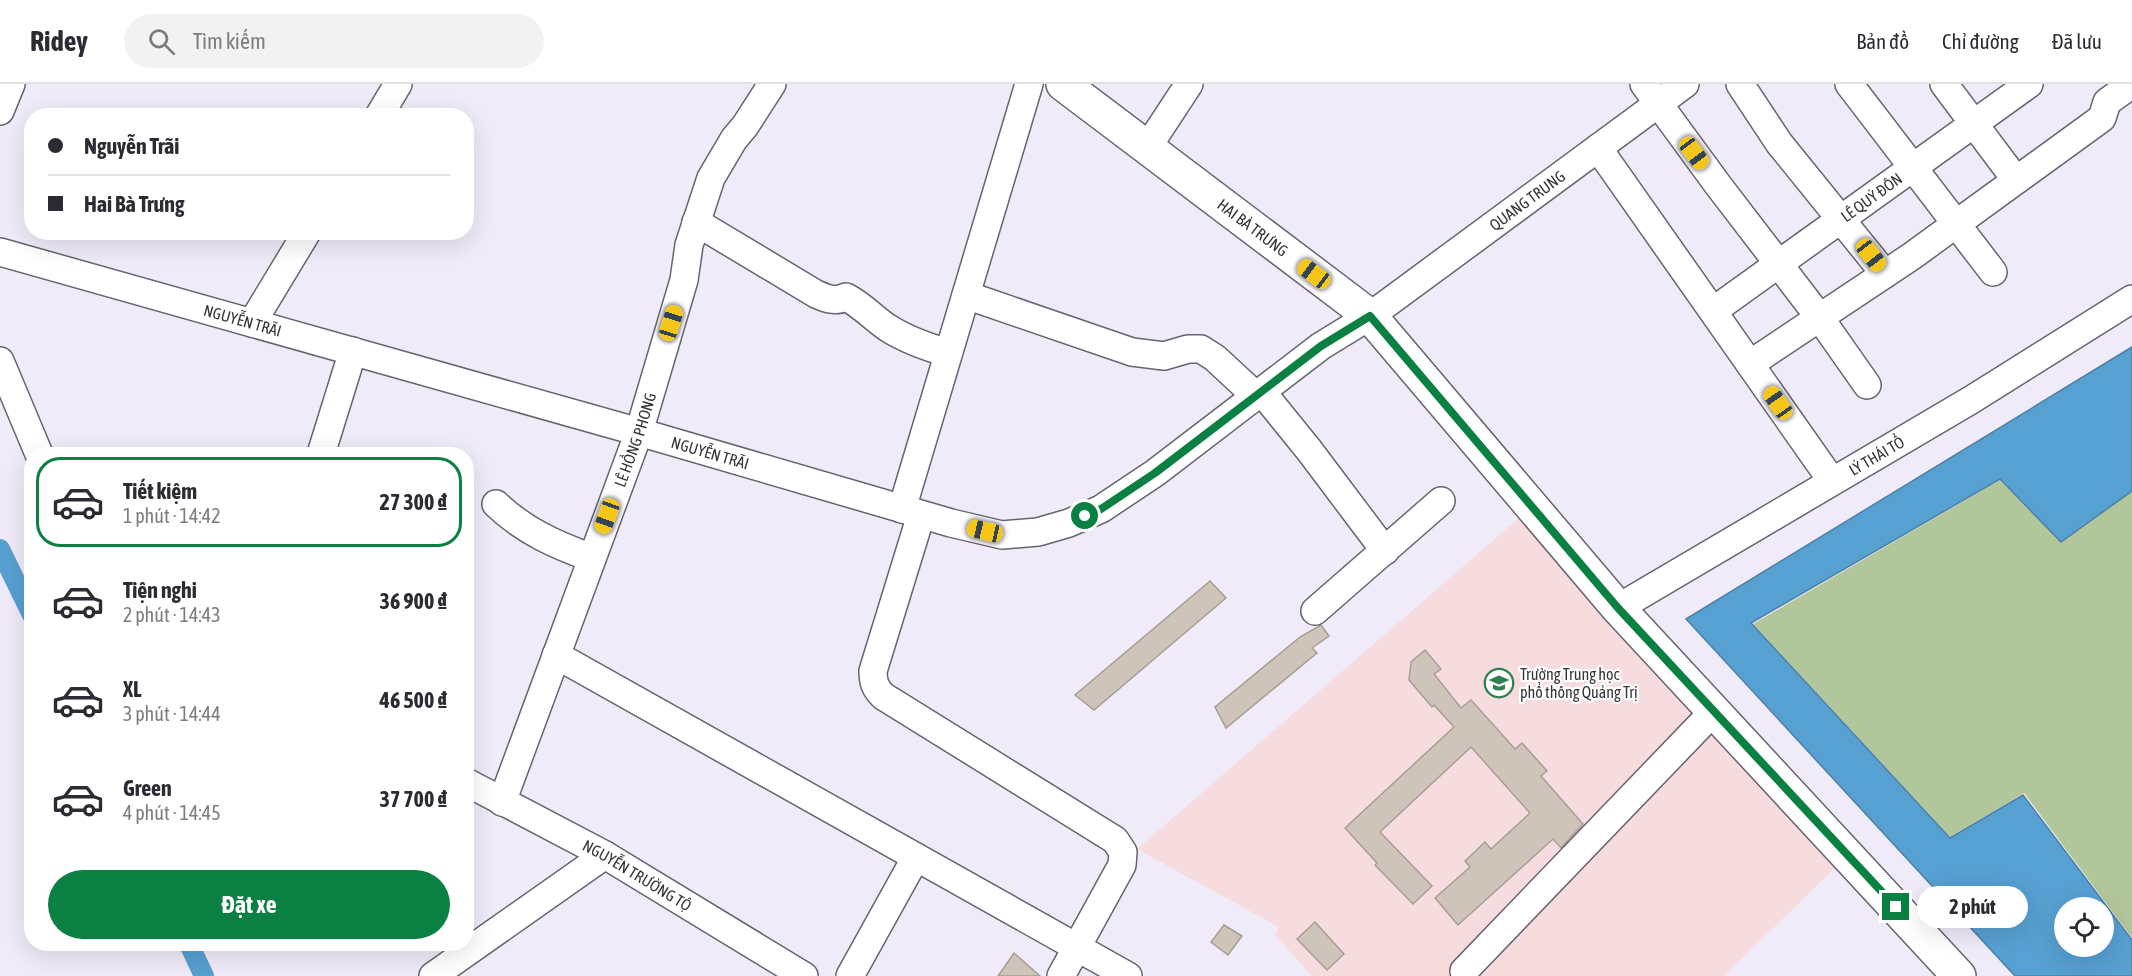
<!DOCTYPE html>
<html lang="vi">
<meta charset="utf-8">
<style>
:root{--surface:#fff;--page:#f2f2f3;--text:#2b2b33;--muted:#7c7c81;--line:#e1e1e2;--accent:#0b8043}
body{margin:0;font-family:"Asap Condensed",sans-serif;background:var(--page);color:var(--text);height:100vh;display:flex;flex-direction:column;font-size:22px;white-space:nowrap}
*{box-sizing:border-box;margin:0}
p{font-size:20px;color:var(--muted)}
.icon{flex:none;width:33px;height:33px;fill:none;stroke:currentColor;stroke-width:2;stroke-linecap:round;stroke-linejoin:round}
.map{position:relative;flex:1;overflow:hidden}
.side{position:absolute;left:24px;top:363px;width:450px;height:504px;display:flex;flex-direction:column;background:var(--surface);border-radius:24px;box-shadow:0 6px 24px #0002}
.side>*{flex:none}
.guide{position:absolute;left:24px;top:24px;width:450px;height:132px;border-radius:24px;box-shadow:0 6px 24px #0002;display:grid;align-content:center;height:132px;padding:0 24px;background:var(--surface)}
.buttons{position:absolute;left:2054px;top:813px;display:grid;gap:12px}
.buttons a{display:grid;place-items:center;width:60px;height:60px;border-radius:50%;background:var(--surface);box-shadow:0 6px 24px #0002;font-size:30px}
.end{position:absolute;width:27px;height:27px;margin:-14px;border:8px solid #0b8043;background:#fff;box-shadow:0 0 0 3px #fff}
.from{border-radius:50%}
.bubble{position:absolute;height:42px;border-radius:21px;background:var(--surface);box-shadow:0 6px 24px #0002;font-size:20px;font-weight:700;line-height:42px;text-align:center}
.car{position:absolute;width:18px;height:36px;margin:-18px -9px;border-radius:8px;box-shadow:0 0 4px 2px #0007;background:linear-gradient(#f5c518 24%,#345 0 40%,#f5c518 0 76%,#345 0 86%,#f5c518 0)}
.guide b{display:flex;align-items:center;gap:21px;height:57px;font-size:22px}
.guide b+b{border-top:2px solid var(--line)}
.guide i{width:15px;height:15px;background:var(--text)}
ul{padding:10px 0 0;list-style:none}
li{display:flex;align-items:center;gap:18px;height:90px;margin:0 12px 9px;padding:0 12px;border:3px solid transparent;border-radius:24px}
li div{flex:1}
li b{display:block;font-size:22px}
li em{font-style:normal;font-weight:700}
li.current{border-color:var(--accent)}
li>.icon{width:54px;height:54px;stroke-width:1.5}
.primary-button{display:flex;gap:12px;margin-top:auto;padding:12px 24px}
.primary-button a{flex:1;height:69px;border-radius:36px;background:var(--accent);color:#fff;font-size:24px;font-weight:700;line-height:69px;text-align:center}
header{display:flex;align-items:center;gap:36px;box-sizing:border-box;height:84px;padding:0 30px;background:var(--surface);border-bottom:2px solid var(--line)}
header strong{font-size:28px}
nav{display:flex;gap:33px;margin-inline-start:auto;font-size:21px}
.search{width:420px;height:54px;background:var(--page);display:flex;align-items:center;gap:15px;box-sizing:border-box;padding:0 21px;border-radius:33px;color:var(--muted);font-size:22px}
.map>svg:first-child{display:block}
.education{fill:#f7dcdf}
.green{fill:#b2c69b}
.water{fill:#57a0d2;stroke:#4d80a4;stroke-width:1.5;fill-rule:evenodd}
.lines{fill:none;stroke-linecap:round;stroke-linejoin:round}
.canal{stroke:#57a0d2;stroke-width:20}
.building{fill:#cec4b9;stroke:#a79d93;stroke-width:1.5}
.minor-casing{stroke:#68636f;stroke-width:30}
.major-casing{stroke:#68636f;stroke-width:36}
.minor{stroke:#fff;stroke-width:27}
.major{stroke:#fff;stroke-width:33}
.route{stroke:#0b8043;stroke-width:8}
.labels{text-anchor:middle;stroke-width:4.5;stroke-linejoin:round;paint-order:stroke}
.street-label{font-size:16px;fill:#363439;stroke:#fff}
.poi-label{font-size:16px;fill:#363439;stroke:#fff;text-anchor:start}
</style>
<header>
<strong>Ridey</strong>
<div class="search"><svg class="icon" aria-label="search" viewBox="0 0 24 24"><circle cx="10" cy="10" r="6"/><path d="M15 15l6 6"/></svg>Tìm kiếm</div>
<nav><a>Bản đồ</a><a>Chỉ đường</a><a>Đã lưu</a></nav>
</header>
<div class="map">
<svg width="2132" height="892" viewBox="0 0 2132 892">
<rect width="100%" height="100%" fill="#f0ebf8"/>
<path class="education" d="M1519 434 1838 781 1724 892H1312L1275 851 1279 843 1137 765Z"/>
<path class="green" d="M2000 396 2061 458 2132 407V854L2024 709 1950 753 1753 540Z"/>
<path class="water" d="M2132 263V407L2061 458 2000 395 1751 539 1950 754 2023 711 2132 856V892H2015L1686 535ZM2064 824H2103V862H2064Z"/>
<g class="lines">
<path class="canal" d="M0 465 32 531
M189 860 204 892"/>
</g>
<path class="building" d="M1210 497 1226 514 1094 626 1075 611Z
M1321 541 1329 552 1312 564 1317 569 1226 644 1215 623 1300 553Z
M1425 566 1441 585 1434 590 1461 624 1471 616 1515 665 1522 659 1547 687 1541 692 1583 740 1561 764 1553 755 1458 841 1435 814 1470 783 1465 777 1485 758 1491 765 1530 729 1471 663 1380 748 1432 802 1413 820 1375 781 1377 779 1345 744 1454 643 1434 621 1432 623 1409 596 1411 578Z
M1315 838 1344 870 1327 886 1297 855Z
M1224 841 1242 852 1228 871 1211 858Z
M1014 869 1040 892H998Z"/>
<g class="lines">
<g class="minor-casing">
<g id="minor">
<path d="M1644 0 1718 101 1820 234 1867 301"/>
<path d="M1740 0 1779 59 1885 190"/>
<path d="M1849 0 1993 188"/>
<path d="M1944 0 2016 96"/>
<path d="M0 27 11 0"/>
<path d="M379 32 398 0"/>
<path d="M1147 64 1189 0"/>
<path d="M1598 64 1832 397"/>
<path d="M696 138 816 210C827 215 835 218 846 213 862 221 873 234 888 244 907 256 927 263 948 269"/>
<path id="s1" d="M0 168 639 348 951 439 1002 451 1038 448 1069 439 1101 425 1155 389 1321 262 1370 232 1685 0"/>
<path d="M966 211 1132 268 1164 272 1188 265H1201L1215 274 1256 312"/>
<path id="s2" d="M1713 227 2029 0"/>
<path d="M252 239 307 148"/>
<path d="M0 277 39 370"/>
<path d="M1750 280 1912 172 2102 34 2107 18 2132 0"/>
<path d="M1262 308 1309 366 1385 467"/>
<path d="M321 370 353 267"/>
<path d="M496 420C524 447 556 461 592 474"/>
<path d="M902 425 1029 0"/>
<path d="M921 431 873 587C873 598 875 604 883 612L1115 756 1123 768 1122 781 1061 892"/>
<path id="s3" d="M1618 524 1971 316 2132 215"/>
<path d="M1315 527 1441 417"/>
<path d="M556 571 1128 892"/>
<path id="s4" d="M466 698 605 771 804 892"/>
<path id="s5" d="M502 718 639 348 684 196 689 161 711 94 734 55 745 42 772 0"/>
<path d="M1464 887 1714 627"/>
<path d="M433 892 605 771"/>
<path d="M850 892 916 773"/>
</g>
</g>
<g class="major-casing">
<g id="major">
<path id="s6" d="M1063 0 1370 232 1618 524 1959 892"/>
</g>
</g>
<use href="#minor" class="minor"/>
<use href="#major" class="major"/>
</g>
<g class="lines">
<path class="route" d="M1085 432 1101 425 1155 389 1321 262 1370 232 1618 524 1896 823"/>
</g>
<defs>
<g id="school-ring" transform="scale(1.5)"><circle r="9.5" fill="#fff" stroke="#307f4f" stroke-width="1.5"/><path d="M0-5L7-2L0 1L-7-2ZM-4 1L0 2.5L4 1V4Q0 6-4 4Z" fill="#307f4f"/></g>
</defs>
<g fill-rule="evenodd">
<use href="#school-ring" x="1499" y="599"/>
</g>
<g class="labels">
<g class="street-label">
<text dy="6" stroke="none"><textPath href="#s2" startOffset="195">LÊ QUÝ ĐÔN</textPath></text>
<text dy="6" stroke="none"><textPath href="#s1" startOffset="1671">QUANG TRUNG</textPath></text>
<text dy="6" stroke="none"><textPath href="#s6" startOffset="238">HAI BÀ TRƯNG</textPath></text>
<text dy="6" stroke="none"><textPath href="#s1" startOffset="252">NGUYỄN TRÃI</textPath></text>
<text dy="6" stroke="none"><textPath href="#s5" startOffset="386">LÊ HỒNG PHONG</textPath></text>
<text dy="6" stroke="none"><textPath href="#s1" startOffset="738">NGUYỄN TRÃI</textPath></text>
<text dy="6" stroke="none"><textPath href="#s3" startOffset="300">LÝ THÁI TỔ</textPath></text>
<text dy="6" stroke="none"><textPath href="#s4" startOffset="195">NGUYỄN TRƯỜNG TỘ</textPath></text>
</g>
<g class="poi-label">
<text x="1520" y="596">Trường Trung học<tspan x="1520" dy="18">phổ thông Quảng Trị</tspan></text>
</g>
</g>
</svg>
<div class="buttons">
<a><svg class="icon" aria-label="locate" viewBox="0 0 24 24"><circle cx="12" cy="12" r="6"/><path d="M12 2v4M12 18v4M2 12h4M18 12h4"/></svg></a>
</div>
<i class="end from" style="left:1085px;top:432px"></i>
<i class="end" style="left:1896px;top:823px"></i>
<div class="bubble" style="left:1917px;top:802px;width:111px">2 phút</div>
<i class="car" style="left:1694px;top:69px;rotate:143deg"></i>
<i class="car" style="left:1871px;top:171px;rotate:142deg"></i>
<i class="car" style="left:1314px;top:190px;rotate:307deg"></i>
<i class="car" style="left:671px;top:239px;rotate:17deg"></i>
<i class="car" style="left:1778px;top:319px;rotate:325deg"></i>
<i class="car" style="left:607px;top:432px;rotate:200deg"></i>
<i class="car" style="left:985px;top:447px;rotate:283deg"></i>
<div class="guide">
<b><i class="from"></i>Nguyễn Trãi</b>
<b><i></i>Hai Bà Trưng</b>
</div>
<section class="side">
<ul>
<li class="current"><svg class="icon" aria-label="car" viewBox="0 0 24 24"><path d="M5 17H2v-5l4-1 3-4h7l3 4 3 1v5h-3M9 17h6M6 11h13"/><circle cx="7" cy="17" r="2"/><circle cx="17" cy="17" r="2"/></svg><div><b>Tiết kiệm</b><p>1 phút · 14:42</p></div><em>27 300 ₫</em></li>
<li><svg class="icon" aria-label="car" viewBox="0 0 24 24"><path d="M5 17H2v-5l4-1 3-4h7l3 4 3 1v5h-3M9 17h6M6 11h13"/><circle cx="7" cy="17" r="2"/><circle cx="17" cy="17" r="2"/></svg><div><b>Tiện nghi</b><p>2 phút · 14:43</p></div><em>36 900 ₫</em></li>
<li><svg class="icon" aria-label="car" viewBox="0 0 24 24"><path d="M5 17H2v-5l4-1 3-4h7l3 4 3 1v5h-3M9 17h6M6 11h13"/><circle cx="7" cy="17" r="2"/><circle cx="17" cy="17" r="2"/></svg><div><b>XL</b><p>3 phút · 14:44</p></div><em>46 500 ₫</em></li>
<li><svg class="icon" aria-label="car" viewBox="0 0 24 24"><path d="M5 17H2v-5l4-1 3-4h7l3 4 3 1v5h-3M9 17h6M6 11h13"/><circle cx="7" cy="17" r="2"/><circle cx="17" cy="17" r="2"/></svg><div><b>Green</b><p>4 phút · 14:45</p></div><em>37 700 ₫</em></li>
</ul>
<div class="primary-button"><a>Đặt xe</a></div>
</section>
</div>
